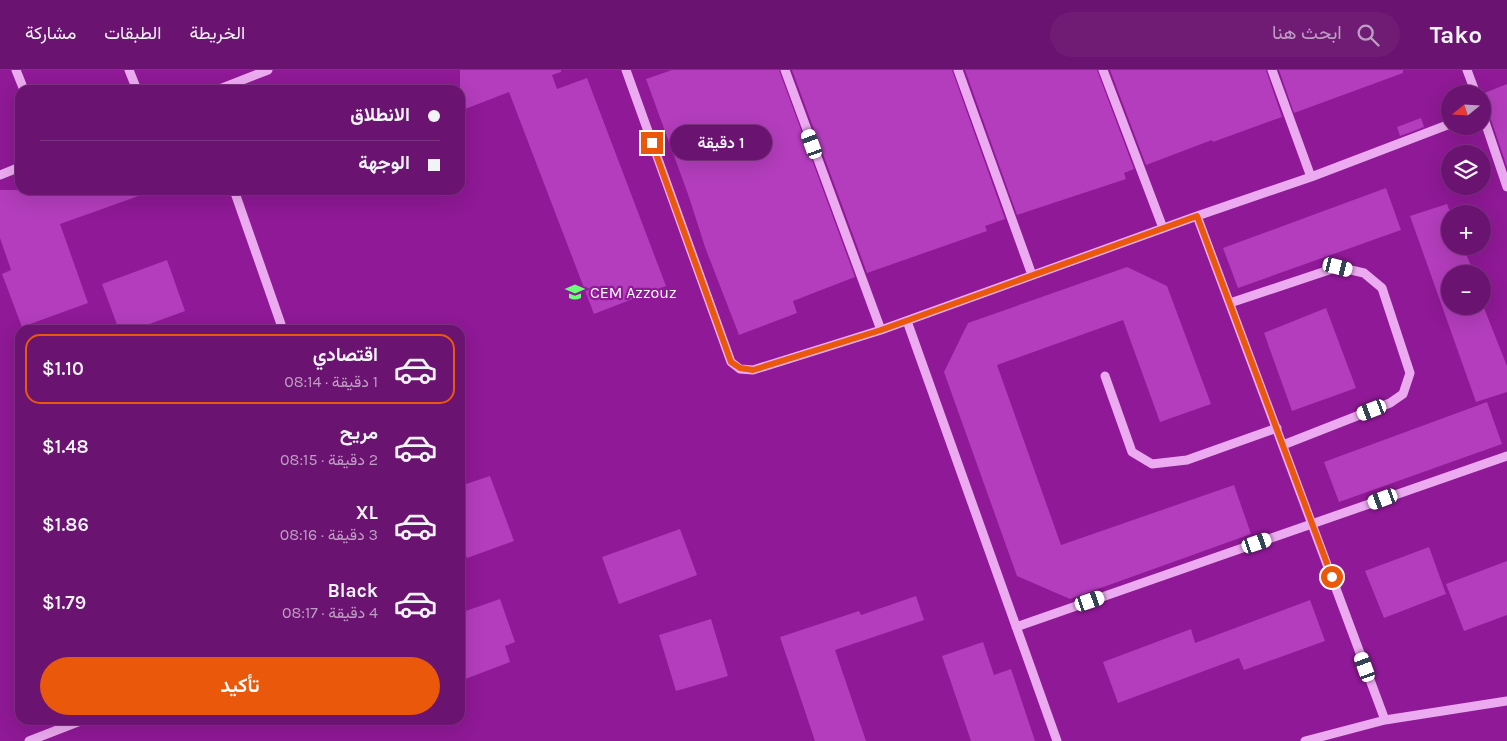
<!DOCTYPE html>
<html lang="ar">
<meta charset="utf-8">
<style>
:root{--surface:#6b1370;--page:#701c75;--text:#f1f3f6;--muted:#be9ec3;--line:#7e3283;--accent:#ea580c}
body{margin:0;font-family:Karla,Vazirmatn,sans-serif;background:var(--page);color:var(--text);direction:rtl;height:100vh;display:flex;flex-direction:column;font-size:19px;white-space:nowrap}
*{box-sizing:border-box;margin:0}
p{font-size:16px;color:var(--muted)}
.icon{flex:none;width:28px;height:28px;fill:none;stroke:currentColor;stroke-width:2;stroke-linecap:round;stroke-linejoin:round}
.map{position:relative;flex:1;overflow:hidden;direction:ltr}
.details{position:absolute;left:15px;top:255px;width:450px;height:400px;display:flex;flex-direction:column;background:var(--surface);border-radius:15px;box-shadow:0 5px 20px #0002,0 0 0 1px var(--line);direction:rtl}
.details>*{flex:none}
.hud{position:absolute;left:15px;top:15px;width:450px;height:110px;border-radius:15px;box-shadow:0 5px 20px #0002,0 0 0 1px var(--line);direction:rtl;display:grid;align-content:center;height:110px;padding:0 25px;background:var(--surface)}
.needle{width:32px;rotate:252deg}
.fabs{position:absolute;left:1441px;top:15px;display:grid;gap:10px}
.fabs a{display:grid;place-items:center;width:50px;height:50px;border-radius:50%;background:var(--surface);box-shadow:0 5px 20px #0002,0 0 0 1px var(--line);font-size:25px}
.end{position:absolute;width:22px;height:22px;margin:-11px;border:6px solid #ea580c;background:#fff;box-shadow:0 0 0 2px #fff}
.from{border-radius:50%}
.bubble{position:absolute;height:35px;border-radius:18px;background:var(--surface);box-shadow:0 5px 20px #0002,0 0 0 1px var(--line);font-size:16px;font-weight:600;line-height:35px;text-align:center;direction:rtl}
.car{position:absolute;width:15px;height:30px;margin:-15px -8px;border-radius:6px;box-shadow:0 0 4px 1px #0007;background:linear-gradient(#fff 24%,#345 0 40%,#fff 0 76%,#345 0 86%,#fff 0)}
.hud b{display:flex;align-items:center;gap:18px;height:48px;font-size:19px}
.hud b+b{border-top:1px solid var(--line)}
.hud i{width:12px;height:12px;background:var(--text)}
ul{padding:9px 0 0;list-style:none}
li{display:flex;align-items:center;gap:15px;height:70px;margin:0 10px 8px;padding:0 15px;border:2px solid transparent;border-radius:15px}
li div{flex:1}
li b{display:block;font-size:19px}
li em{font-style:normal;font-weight:600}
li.active{border-color:var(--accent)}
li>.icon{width:45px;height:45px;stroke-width:1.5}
.button{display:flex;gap:10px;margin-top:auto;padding:10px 25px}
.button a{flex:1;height:58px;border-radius:30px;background:var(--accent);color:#fff;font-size:20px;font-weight:600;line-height:58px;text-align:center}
header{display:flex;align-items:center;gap:30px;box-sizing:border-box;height:70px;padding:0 25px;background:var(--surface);border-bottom:1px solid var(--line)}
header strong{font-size:24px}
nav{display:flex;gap:28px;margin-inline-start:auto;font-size:18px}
.search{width:350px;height:45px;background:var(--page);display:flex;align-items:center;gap:12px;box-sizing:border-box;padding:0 18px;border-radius:28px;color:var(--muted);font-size:19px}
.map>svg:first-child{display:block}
.building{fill:#b33dbc}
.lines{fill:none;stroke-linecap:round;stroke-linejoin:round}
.minor{stroke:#ecabf0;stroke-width:9}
.route{stroke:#ea580c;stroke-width:6}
.labels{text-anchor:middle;stroke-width:4.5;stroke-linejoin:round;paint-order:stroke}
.poi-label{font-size:16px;fill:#fff;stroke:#8f1996;text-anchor:start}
</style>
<header>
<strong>Tako</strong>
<div class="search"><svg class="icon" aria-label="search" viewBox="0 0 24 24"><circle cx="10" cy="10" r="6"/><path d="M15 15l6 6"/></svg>ابحث هنا</div>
<nav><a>الخريطة</a><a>الطبقات</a><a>مشاركة</a></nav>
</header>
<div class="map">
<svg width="1507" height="671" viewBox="0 0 1507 671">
<rect width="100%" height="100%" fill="#8f1996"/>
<path class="building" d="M460 0H561V2L552 5 557 19 587 8 666 216 594 244 509 22 460 41Z
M672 0H779L855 207 793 231 797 243 739 265 705 177 689 127 646 9Z
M792 0H952L1005 149 985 156 987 161 867 203Z
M965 0H1097L1134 99 1124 103 1126 109 1017 145Z
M1110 0H1266L1282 47 1213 72 1212 70 1146 95Z
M1279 0H1403V3L1294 43Z
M1507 14V97L1488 41 1482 37V24Z
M1421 48 1424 57 1400 66 1397 57Z
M1386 118 1401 160 1238 218 1223 178Z
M0 120H146L147 123 60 154 88 233 22 257 2 204 11 200 0 168Z
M1447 134 1451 144 1450 176H1463L1474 204H1450V236H1482V233L1507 296V322L1476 332 1410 146Z
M167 190 185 241 133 260H119L102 214Z
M1127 197 1167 216 1211 334 1160 352 1123 250 997 295 1061 475 1234 415 1251 464 1070 529 1017 506 944 302 968 253Z
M1326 238 1356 318 1292 341 1264 263Z
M1487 332 1502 374 1339 432 1324 392Z
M490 406 514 471 467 488 460 467V416Z
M680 459 697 505 619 534 602 487Z
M1429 477 1446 524 1384 548 1365 501Z
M1507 491V545L1464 561 1446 514Z
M916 526 924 550 835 580 866 671H815L780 567 859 541 861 545Z
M500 529 515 572 505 576 510 592 460 611V543Z
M1310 530 1325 571 1244 600 1239 588 1118 633 1103 592 1191 559 1195 573Z
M711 549 728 606 676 621 659 565Z
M983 572 994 605 1011 599 1035 671H971L942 586Z"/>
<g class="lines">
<path class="minor" d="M16 0 24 20
M129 0 137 20
M626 0 731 292 740 299 753 300 881 260 1197 146 1311 107 1450 54
M785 0 881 260
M958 0 1032 205
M1103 0 1163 158
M1272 0 1311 107
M1467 0 1476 24
M217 20 268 0
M1482 43 1507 117
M0 105 20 97
M234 120 283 260
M1197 146 1385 650
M1230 233 1338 197 1364 203 1382 218 1410 303 1403 324 1390 333 1283 375
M907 251 1057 671
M1105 306 1132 382 1152 394 1187 390 1277 358
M1016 557 1507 386
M29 671 83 650
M1305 671 1385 650 1507 631"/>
</g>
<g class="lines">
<path class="route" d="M652 73 731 292 740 298 753 300 881 260 1197 146 1332 507"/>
</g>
<defs>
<g id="school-bare" transform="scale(1.5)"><path d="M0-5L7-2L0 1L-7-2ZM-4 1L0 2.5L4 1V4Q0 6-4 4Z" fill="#6aff79" stroke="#8f1996" stroke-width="2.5" paint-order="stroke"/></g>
</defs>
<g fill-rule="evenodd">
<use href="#school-bare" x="575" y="222"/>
</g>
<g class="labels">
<g class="poi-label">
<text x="590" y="228">CEM Azzouz</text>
</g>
</g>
</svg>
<div class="fabs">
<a><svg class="needle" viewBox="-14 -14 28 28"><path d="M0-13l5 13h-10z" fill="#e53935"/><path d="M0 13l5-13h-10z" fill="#be9ec3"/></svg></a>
<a><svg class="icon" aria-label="layers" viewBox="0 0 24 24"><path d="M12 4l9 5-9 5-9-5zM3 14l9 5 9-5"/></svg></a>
<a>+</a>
<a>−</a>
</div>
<i class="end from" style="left:1332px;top:507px"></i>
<i class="end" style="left:652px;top:73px"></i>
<div class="bubble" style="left:670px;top:55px;width:102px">1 دقيقة</div>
<i class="car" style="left:812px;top:74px;rotate:340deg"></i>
<i class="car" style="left:1338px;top:197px;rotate:104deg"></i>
<i class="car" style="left:1372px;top:340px;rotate:249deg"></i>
<i class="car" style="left:1383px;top:429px;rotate:250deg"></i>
<i class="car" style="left:1257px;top:473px;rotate:71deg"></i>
<i class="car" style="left:1090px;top:531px;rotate:71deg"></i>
<i class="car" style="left:1365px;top:597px;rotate:340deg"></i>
<div class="hud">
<b><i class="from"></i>الانطلاق</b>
<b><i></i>الوجهة</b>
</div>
<section class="details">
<ul>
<li class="active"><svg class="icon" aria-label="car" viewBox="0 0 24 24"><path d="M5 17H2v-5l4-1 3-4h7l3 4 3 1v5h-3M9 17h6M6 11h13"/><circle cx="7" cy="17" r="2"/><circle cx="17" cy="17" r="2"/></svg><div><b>اقتصادي</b><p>1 دقيقة · 08:14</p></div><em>$1.10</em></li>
<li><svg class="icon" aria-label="car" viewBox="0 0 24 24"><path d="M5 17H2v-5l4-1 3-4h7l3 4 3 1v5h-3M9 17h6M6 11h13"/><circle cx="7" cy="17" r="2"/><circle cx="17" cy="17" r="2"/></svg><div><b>مريح</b><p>2 دقيقة · 08:15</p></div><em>$1.48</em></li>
<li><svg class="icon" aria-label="car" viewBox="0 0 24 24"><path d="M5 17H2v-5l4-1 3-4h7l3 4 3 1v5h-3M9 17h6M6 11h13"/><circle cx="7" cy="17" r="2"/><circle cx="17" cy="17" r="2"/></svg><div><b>XL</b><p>3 دقيقة · 08:16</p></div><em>$1.86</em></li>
<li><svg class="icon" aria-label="car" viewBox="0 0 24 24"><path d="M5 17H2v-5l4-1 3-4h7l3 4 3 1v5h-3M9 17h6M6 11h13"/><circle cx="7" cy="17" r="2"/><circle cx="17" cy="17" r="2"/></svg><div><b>Black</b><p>4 دقيقة · 08:17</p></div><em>$1.79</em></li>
</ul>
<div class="button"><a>تأكيد</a></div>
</section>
</div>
